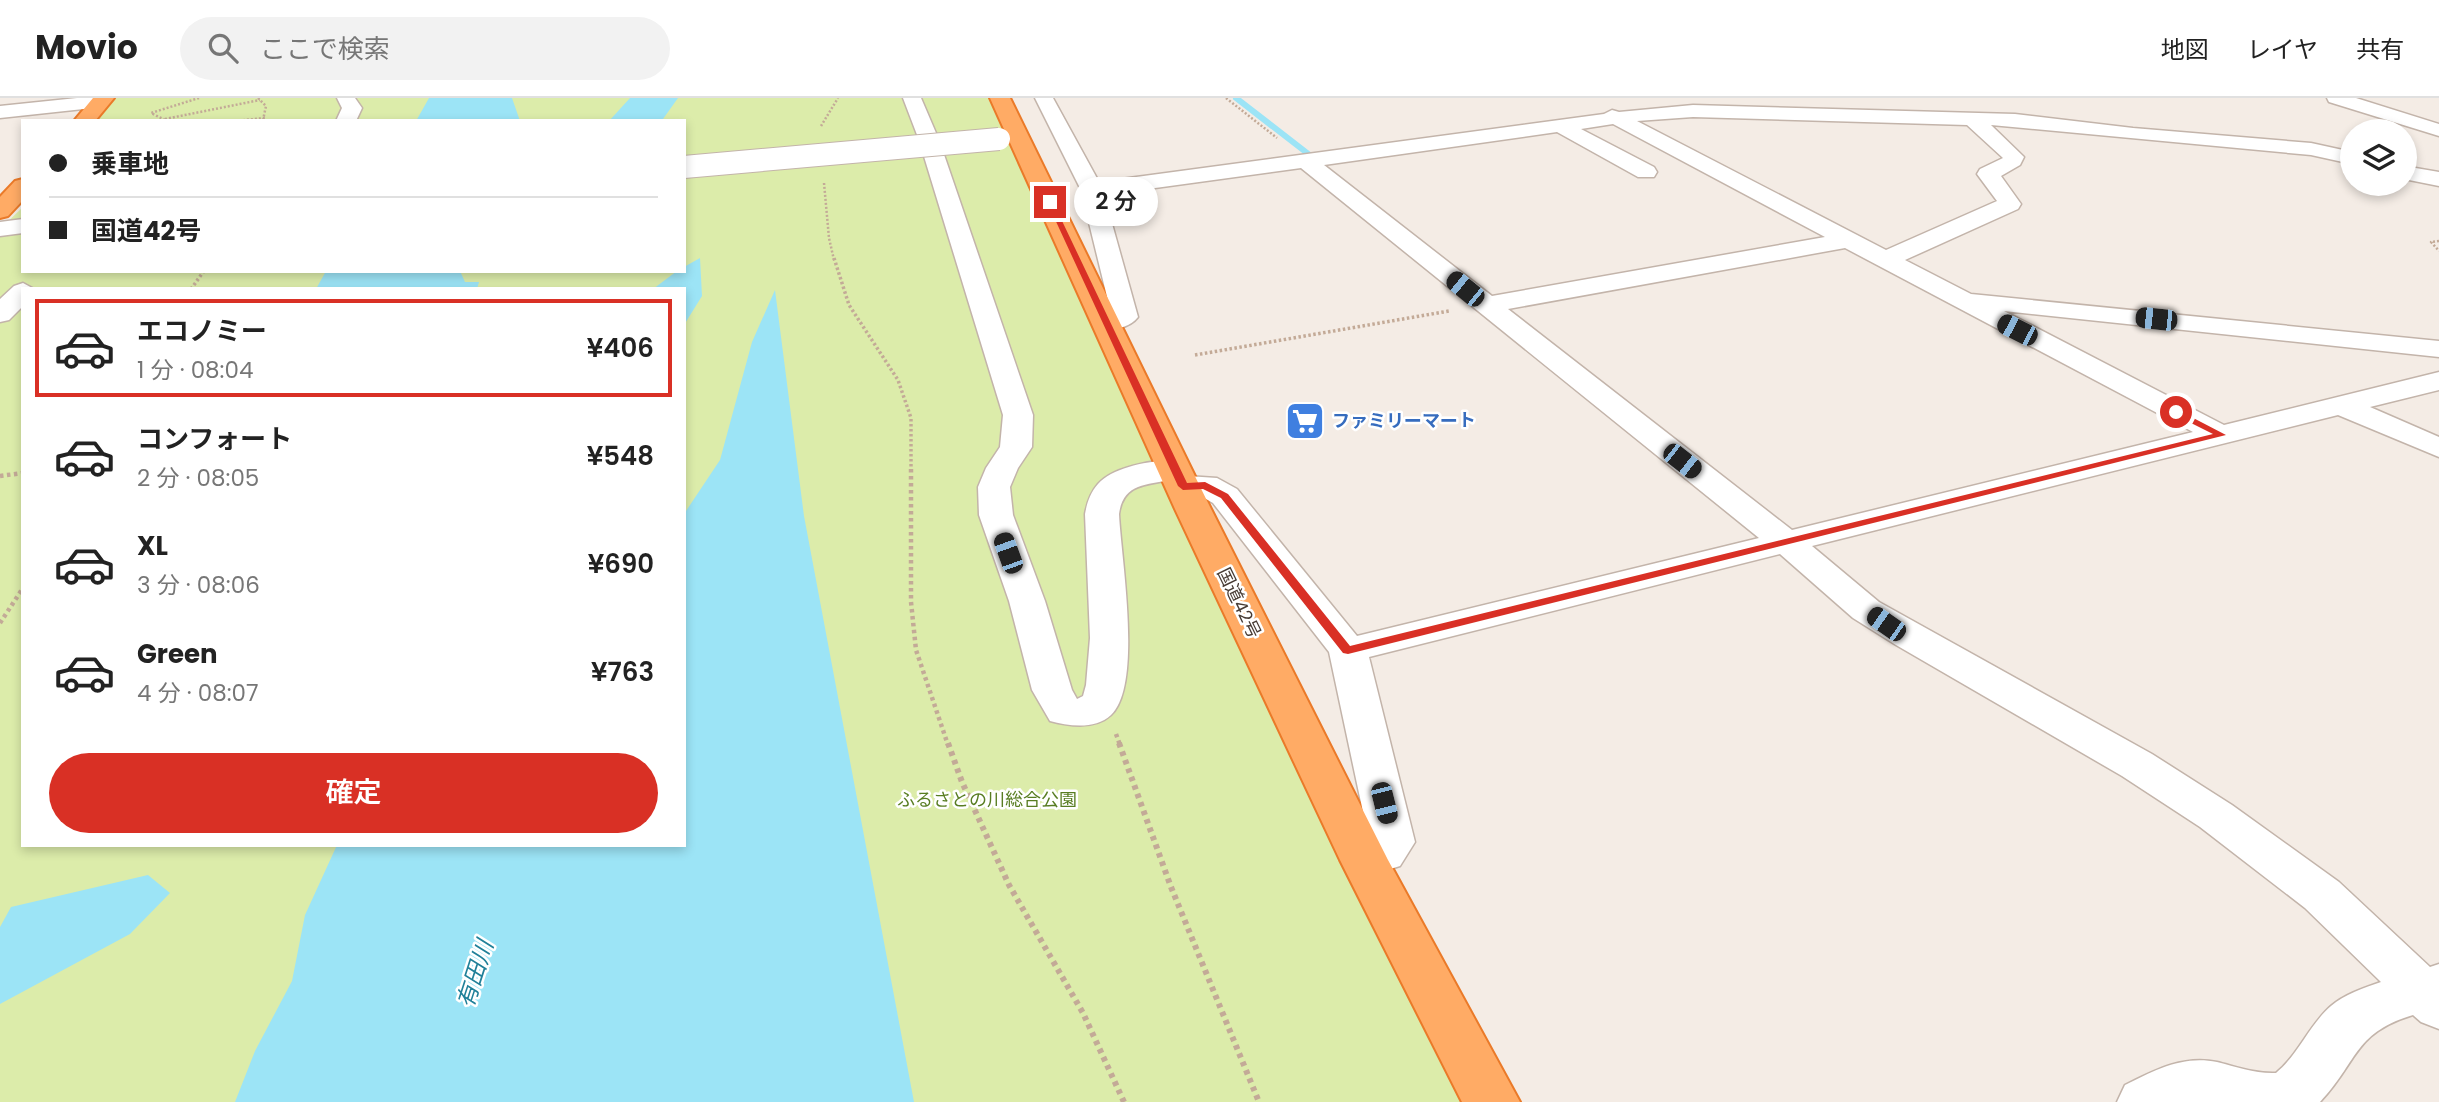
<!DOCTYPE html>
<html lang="ja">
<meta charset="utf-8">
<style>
:root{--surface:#fff;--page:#f2f2f2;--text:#222;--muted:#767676;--line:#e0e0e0;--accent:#d93025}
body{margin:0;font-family:Poppins,"Noto Sans JP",sans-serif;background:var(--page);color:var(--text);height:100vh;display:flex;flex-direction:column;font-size:26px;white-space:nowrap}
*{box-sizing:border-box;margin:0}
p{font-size:23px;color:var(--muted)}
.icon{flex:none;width:38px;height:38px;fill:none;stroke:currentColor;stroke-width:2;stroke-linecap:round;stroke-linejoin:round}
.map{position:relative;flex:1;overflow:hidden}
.drawer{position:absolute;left:21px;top:189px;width:665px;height:560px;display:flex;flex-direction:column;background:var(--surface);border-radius:0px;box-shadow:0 4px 10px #0003}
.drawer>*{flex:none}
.banner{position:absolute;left:21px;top:21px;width:665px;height:154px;border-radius:0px;box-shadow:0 4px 10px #0003;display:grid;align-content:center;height:154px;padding:0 28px;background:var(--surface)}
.fabs{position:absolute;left:2340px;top:21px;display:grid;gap:14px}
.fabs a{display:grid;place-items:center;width:77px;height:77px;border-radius:50%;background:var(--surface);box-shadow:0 4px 10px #0003;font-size:35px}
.end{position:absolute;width:32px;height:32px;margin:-16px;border:9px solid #d93025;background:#fff;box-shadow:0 0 0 4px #fff}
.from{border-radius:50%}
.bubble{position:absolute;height:49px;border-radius:24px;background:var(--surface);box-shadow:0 4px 10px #0003;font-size:23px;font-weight:600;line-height:49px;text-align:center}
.car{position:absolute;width:21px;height:42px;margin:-21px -10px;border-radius:9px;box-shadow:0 0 5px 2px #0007;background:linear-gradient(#222 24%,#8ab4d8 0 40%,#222 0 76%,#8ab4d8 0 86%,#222 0)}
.banner b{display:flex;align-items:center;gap:24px;height:66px;font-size:26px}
.banner b+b{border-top:2px solid var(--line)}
.banner i{width:18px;height:18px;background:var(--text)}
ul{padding:12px 0 0;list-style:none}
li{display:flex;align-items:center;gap:21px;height:98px;margin:0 14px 10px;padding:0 14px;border:4px solid transparent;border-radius:0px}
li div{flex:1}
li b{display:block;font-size:26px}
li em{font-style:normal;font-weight:600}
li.selected{border-color:var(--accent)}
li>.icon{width:63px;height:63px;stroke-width:1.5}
.button{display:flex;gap:14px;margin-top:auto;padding:14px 28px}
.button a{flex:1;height:80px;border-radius:42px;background:var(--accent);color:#fff;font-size:28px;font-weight:600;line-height:80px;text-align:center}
header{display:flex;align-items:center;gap:42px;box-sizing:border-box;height:98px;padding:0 35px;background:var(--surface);border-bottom:2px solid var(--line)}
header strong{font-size:33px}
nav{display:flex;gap:38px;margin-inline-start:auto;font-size:24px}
.search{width:490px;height:63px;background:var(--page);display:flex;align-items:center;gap:18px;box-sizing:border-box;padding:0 24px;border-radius:38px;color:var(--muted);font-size:26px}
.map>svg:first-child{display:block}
.green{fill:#dcecaa;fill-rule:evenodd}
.water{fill:#9ce4f6}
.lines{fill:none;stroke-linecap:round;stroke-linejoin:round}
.stream{stroke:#9ce4f6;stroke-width:6}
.minor-casing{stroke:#c3b4aa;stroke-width:3}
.highway-casing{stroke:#ea7a29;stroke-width:4}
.path-far3{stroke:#c3aa97;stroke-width:2.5;stroke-dasharray:2 2;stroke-linecap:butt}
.path-far2{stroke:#c3aa97;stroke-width:3.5;stroke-dasharray:2.5 2.5;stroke-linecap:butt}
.path-far1{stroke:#c3aa97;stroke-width:4.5;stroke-dasharray:3.5 3.5;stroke-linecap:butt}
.path{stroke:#c3aa97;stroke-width:6;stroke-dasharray:4.5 4.5;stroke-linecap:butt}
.minor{fill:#fff;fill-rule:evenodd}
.highway{fill:#ffab65;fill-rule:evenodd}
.minor-bridge-casing{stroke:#c3b4aa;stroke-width:24;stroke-linecap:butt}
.minor-bridge{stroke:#fff;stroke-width:22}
.route{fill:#d93025}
.labels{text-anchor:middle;stroke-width:5;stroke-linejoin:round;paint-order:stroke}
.shop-label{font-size:18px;font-weight:bold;fill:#366cbe;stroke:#fff;text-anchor:start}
.street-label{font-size:18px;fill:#473b34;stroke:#fff}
.park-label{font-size:18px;fill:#587d22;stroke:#fff}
.near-water-label{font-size:23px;font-style:italic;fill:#208099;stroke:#fff}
</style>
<header>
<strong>Movio</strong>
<div class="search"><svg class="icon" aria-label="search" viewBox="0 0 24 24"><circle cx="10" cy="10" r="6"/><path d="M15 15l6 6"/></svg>ここで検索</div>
<nav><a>地図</a><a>レイヤ</a><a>共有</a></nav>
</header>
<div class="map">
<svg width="2439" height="1004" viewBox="0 0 2439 1004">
<rect width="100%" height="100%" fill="#f4ece5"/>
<path class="green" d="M115 0H991L1471 1004H0V131L23 109V173H684V23H96ZM23 191H684V747H23Z"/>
<path class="water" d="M429 0H512L520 23H416Z
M630 0H678L663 21 609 23Z
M700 160 702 198 684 227V191H653L677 173H684V169Z
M326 173H460L465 184H479L477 191H316Z
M775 192 804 418 914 1004H235L255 953 292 883 305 817 337 747H684V416L720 362 752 244Z
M148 777 170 795 130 836 0 906V829L11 809Z"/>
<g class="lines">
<path class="stream" d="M1236 0 1320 65"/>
<g class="minor-casing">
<path id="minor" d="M77 0H109L111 3 102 9 0 20V8Z
M337 0H355L362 10 356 23H336L342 10Z
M903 0H921L939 42 1033 317 1032 349 1018 370 1010 389 1013 417 1045 503 1072 592 1077 601 1083 598 1086 587 1090 540 1085 416C1087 405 1090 395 1098 386 1115 367 1163 359 1186 365L1191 372 1187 378 1217 380 1237 391 1357 538 1759 440 1301 70 1104 97 1138 219C1130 230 1109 234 1096 231L1093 225 1096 219 1111 215 1081 92 1035 0H1053L1099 84 1604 16 1612 12 1619 14 1693 7 2015 16 2133 30 2311 45 2352 54V66L2311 57 1991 27 2024 59 2020 67 2001 78 2021 106 2018 111 1905 162 1971 196 2439 243V259L2004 213 2224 327 2439 274V292L2370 309 2439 339V359L2338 317 1812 448 1879 504 2152 656 2232 707 2339 784 2430 869 2439 866V931L2421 924 2413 917C2353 935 2358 964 2320 1004H2117L2125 987C2155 972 2183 957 2217 964 2237 969 2256 976 2276 975 2299 956 2309 927 2331 908 2345 896 2364 890 2381 884L2305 810 2200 729 2122 678 1896 547 1853 520 1780 456 1369 559 1415 744 1400 768 1364 779 1348 774 1341 762 1348 750 1369 742 1329 554 1213 405 1199 397 1171 395 1167 388 1171 382C1145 387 1123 386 1119 416 1121 460 1143 587 1111 617 1095 632 1069 628 1050 623L1032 592 1009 503 979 417 978 389 986 370 1000 349 1003 317 919 42ZM1693 19 1967 27 2003 60 1980 71 1977 76 1997 103 1886 152 1637 23ZM1613 26 1825 139 1492 198 1324 67 1557 34 1638 79H1654L1657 74 1654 69 1581 31ZM1845 150 2193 334 1792 432 1508 211Z
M2327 0H2356L2439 26V38L2329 4Z
M2404 68 2439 74V88L2404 81Z
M23 121V135L0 138V124Z
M23 185 34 191H23V208L9 222 0 224V201L14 188Z"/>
</g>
<g class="highway-casing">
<path id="highway" d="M93 0H114L95 23H74Z
M990 0H1010L1211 411 1388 762 1520 1004H1462L1340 762 1175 411Z
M23 81V102L8 118 0 120V99L15 83Z"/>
</g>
<path class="path-far3" d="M258 0 266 8 263 22
M1226 0 1277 40
M165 21 260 2
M165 22 151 15 199 0
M235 23 265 20
M821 28 838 0
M824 85 829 140 834 162
M2439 143 2431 144 2439 153"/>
<path class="path-far2" d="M834 160 849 207 898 282 911 320V372
M191 191 204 173
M1195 257 1449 213"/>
<path class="path-far1" d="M911 371V504L916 552 948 647
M0 378 23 375
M0 525 23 490
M1116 636 1120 647"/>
<path class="path" d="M948 645 962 684 1009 787 1083 915 1124 1004
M1119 645 1171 789 1259 1004"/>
<use href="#minor" class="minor"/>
<use href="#highway" class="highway"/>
<g class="minor-bridge-casing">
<path id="minor-bridge" d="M684 69 999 41"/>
</g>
<use href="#minor-bridge" class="minor-bridge"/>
</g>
<path class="route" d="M1050 102 1053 104 1187 385 1205 384 1228 396 1350 548 2213 336 2173 316V312L2176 311 2226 337 1348 556 1343 555 1221 400 1203 391 1183 392 1178 388 1047 104Z"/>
<defs>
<g id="supermarket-square" transform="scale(2.0125)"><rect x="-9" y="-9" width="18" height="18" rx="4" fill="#3f7fe0" stroke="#fff"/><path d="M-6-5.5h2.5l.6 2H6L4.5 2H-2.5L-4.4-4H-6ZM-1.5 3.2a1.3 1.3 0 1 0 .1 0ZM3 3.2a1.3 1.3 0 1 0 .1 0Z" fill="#fff"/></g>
</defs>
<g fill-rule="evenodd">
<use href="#supermarket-square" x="1305" y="323"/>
</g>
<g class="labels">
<g class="shop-label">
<text x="1332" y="329">ファミリーマート</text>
</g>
<g class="street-label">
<text transform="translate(1239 505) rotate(64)" y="6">国道42号</text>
</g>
<g class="park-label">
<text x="987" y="708">ふるさとの川総合公園</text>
</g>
<g class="near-water-label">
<text transform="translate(475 876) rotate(-72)" y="8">有田川</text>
</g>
</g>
</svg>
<div class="fabs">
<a><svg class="icon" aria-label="layers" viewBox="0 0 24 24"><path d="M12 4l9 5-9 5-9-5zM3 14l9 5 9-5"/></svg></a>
</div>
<i class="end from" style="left:2176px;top:314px"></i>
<i class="end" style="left:1050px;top:104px"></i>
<div class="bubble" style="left:1074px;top:79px;width:84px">2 分</div>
<i class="car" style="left:1465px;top:191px;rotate:309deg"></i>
<i class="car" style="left:2156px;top:221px;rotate:276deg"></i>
<i class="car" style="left:2017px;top:232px;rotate:297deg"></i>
<i class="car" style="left:1682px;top:363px;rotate:128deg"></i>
<i class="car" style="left:1008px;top:455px;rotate:340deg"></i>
<i class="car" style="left:1886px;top:526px;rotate:305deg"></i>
<i class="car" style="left:1384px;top:705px;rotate:166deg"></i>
<div class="banner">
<b><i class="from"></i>乗車地</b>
<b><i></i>国道42号</b>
</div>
<section class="drawer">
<ul>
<li class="selected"><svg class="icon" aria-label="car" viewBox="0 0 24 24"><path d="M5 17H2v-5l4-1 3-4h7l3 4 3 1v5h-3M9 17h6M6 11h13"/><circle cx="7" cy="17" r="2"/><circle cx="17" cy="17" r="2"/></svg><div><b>エコノミー</b><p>1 分 · 08:04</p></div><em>¥406</em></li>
<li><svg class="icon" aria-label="car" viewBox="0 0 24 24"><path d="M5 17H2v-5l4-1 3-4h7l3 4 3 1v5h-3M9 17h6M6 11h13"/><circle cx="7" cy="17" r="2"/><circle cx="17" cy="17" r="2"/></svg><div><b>コンフォート</b><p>2 分 · 08:05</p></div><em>¥548</em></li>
<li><svg class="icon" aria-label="car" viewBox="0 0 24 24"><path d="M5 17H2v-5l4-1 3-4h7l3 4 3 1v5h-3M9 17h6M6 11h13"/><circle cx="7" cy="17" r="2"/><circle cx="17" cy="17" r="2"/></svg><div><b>XL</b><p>3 分 · 08:06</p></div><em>¥690</em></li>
<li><svg class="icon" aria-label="car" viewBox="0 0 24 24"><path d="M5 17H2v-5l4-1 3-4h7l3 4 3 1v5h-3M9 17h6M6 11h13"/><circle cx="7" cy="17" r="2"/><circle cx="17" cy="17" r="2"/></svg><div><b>Green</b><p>4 分 · 08:07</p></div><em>¥763</em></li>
</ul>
<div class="button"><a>確定</a></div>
</section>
</div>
